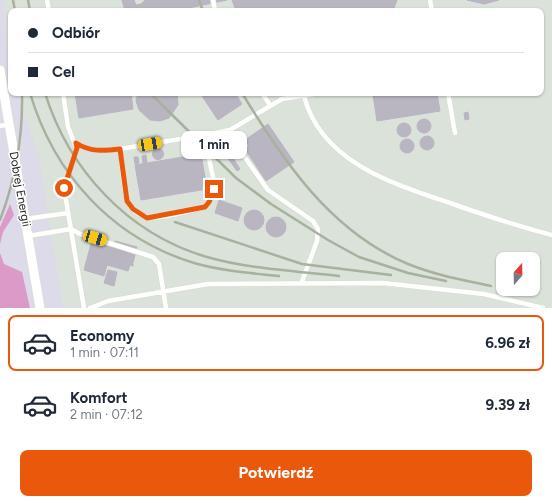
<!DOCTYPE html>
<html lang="pl">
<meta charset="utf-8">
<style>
:root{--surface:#fff;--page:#f2f2f3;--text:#1f2937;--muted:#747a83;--line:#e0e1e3;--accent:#ea580c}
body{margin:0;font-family:Figtree,sans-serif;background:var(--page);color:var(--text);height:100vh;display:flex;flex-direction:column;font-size:15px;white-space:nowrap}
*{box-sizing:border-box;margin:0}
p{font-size:13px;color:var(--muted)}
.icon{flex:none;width:22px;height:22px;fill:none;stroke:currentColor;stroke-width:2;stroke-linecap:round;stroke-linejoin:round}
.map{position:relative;height:308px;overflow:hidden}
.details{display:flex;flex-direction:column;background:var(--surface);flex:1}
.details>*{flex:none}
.banner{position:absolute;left:8px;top:8px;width:536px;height:88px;border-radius:8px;box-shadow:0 1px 3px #0004;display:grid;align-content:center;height:88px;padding:0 20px;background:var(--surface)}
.needle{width:26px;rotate:20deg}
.buttons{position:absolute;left:496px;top:252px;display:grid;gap:8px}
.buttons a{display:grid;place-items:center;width:44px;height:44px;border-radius:8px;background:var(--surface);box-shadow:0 1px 3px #0004;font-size:20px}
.end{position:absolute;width:18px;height:18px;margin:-9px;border:5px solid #ea580c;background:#fff;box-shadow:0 0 0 2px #fff}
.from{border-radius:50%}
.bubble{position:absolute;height:28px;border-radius:8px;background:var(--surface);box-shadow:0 1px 3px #0004;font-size:13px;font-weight:700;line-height:28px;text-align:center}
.car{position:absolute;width:12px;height:24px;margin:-12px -6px;border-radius:5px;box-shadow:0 0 3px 1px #0007;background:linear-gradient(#f5c518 24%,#345 0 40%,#f5c518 0 76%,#345 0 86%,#f5c518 0)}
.banner b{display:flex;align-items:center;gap:14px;height:38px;font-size:15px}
.banner b+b{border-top:1px solid var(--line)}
.banner i{width:10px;height:10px;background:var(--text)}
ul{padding:7px 0 0;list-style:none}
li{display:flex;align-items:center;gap:12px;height:56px;margin:0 8px 6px;padding:0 12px;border:2px solid transparent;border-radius:8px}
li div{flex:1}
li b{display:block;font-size:15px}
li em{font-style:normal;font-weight:700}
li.active{border-color:var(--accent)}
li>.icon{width:36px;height:36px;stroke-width:1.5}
.cta{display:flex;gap:8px;margin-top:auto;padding:8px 20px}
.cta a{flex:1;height:46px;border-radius:8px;background:var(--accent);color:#fff;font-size:16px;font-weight:700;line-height:46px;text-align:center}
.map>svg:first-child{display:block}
.industrial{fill:#dbe2da;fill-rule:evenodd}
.green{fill:#dc9ac8}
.building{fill:#b9b6c1;stroke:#b9b4c4}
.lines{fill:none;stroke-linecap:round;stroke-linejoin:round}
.service-casing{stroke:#d8e0cf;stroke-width:6}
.minor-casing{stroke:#d8e0cf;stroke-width:10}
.service{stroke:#fff;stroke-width:4.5}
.minor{stroke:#fff;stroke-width:9}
.rail{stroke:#a7b19d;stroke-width:2.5}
.route{stroke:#ea580c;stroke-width:5}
.labels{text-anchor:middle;stroke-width:3;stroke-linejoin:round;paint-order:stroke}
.street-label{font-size:12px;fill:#272727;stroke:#fff}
</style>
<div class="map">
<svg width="552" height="308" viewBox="0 0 552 308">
<rect width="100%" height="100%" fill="#dddae9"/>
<path class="industrial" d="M4 0H552V308H63L39 156 17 93H541V11H11V78L8 68ZM503 259H533V289H503Z"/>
<path class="green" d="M10 204 14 215 3 232 0 244V227Z
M0 253 4 264 22 272 30 308H0Z"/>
<path class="building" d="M122 0H134L136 5 141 4 145 0H151V11H125Z
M151 0H179V10L151 11Z
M179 0H227L179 10Z
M232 0H397L393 11H236Z
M467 0H499L484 4Z
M75 93H131L133 109 79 118Z
M138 93H177L178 105 169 118 160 121 150 120 139 110 136 101Z
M200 93H235L242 104 218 120Z
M383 93H437L440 111 377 121 373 95Z
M468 112 469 119 465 120 464 113Z
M417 126a7 7 0 1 1 14 0a7 7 0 1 1-14 0Z
M397 130a7 7 0 1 1 14 0a7 7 0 1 1-14 0Z
M268 124 294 162 266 181 245 149 249 146 245 140Z
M420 143a7 7 0 1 1 14 0a7 7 0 1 1-14 0Z
M400 146a7 7 0 1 1 14 0a7 7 0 1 1-14 0Z
M152.5 154a5.5 5.5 0 1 1 11 0a5.5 5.5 0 1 1-11 0Z
M201 154 207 189 141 200 135 165Z
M146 155 147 162 143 163 142 156Z
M231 155 240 169 237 171 227 157Z
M134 157H138L139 163 135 164Z
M219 200 242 208 238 221 215 213Z
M244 220a10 10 0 1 1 20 0a10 10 0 1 1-20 0Z
M266 227a10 10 0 1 1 20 0a10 10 0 1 1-20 0Z
M92 240 114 246 115 241 137 247 133 263H130L133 264V266L130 265 128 271 107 265 104 276 84 270Z
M108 270 117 272 114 286 104 283Z"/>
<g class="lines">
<g class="service-casing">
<path id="service" d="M47 0 49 11
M213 0 215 11
M430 0 432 11
M63 93 68 127 77 149 64 188 84 308
M262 93 270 105
M448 93 455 133
M304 96C321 162 393 184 450 203 484 215 517 226 552 235
M0 126 9 124
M230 130 234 142 268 190 313 221 318 229 317 241 301 284
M204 135 230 130 282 99 320 93
M76 143C90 152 103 151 120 149 122 163 123 190 128 202 140 230 183 212 205 207 211 200 214 191 214 182L204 135 120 149
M25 219 68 213
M28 236 71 229 80 234 153 257 159 264 166 308
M90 308 108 301 208 284 383 283 484 294 543 308"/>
</g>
<g class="minor-casing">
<path id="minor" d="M0 70 40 308"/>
</g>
<use href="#service" class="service"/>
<use href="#minor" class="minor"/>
<path class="rail" d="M13 0 15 11
M28 0 30 11
M199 0 203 11
M30 93C54 174 112 238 194 263 222 271 251 273 279 276
M45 93C69 170 128 234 207 257 249 269 295 271 339 276
M150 93 236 178 271 204 328 240 359 257 408 273 446 281
M242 93C284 162 331 232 408 264 435 275 463 280 491 286
M0 220C16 178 23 138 22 93
M175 222 302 264 391 275"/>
</g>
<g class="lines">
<path class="route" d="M64 188 77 148 76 143C90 152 103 151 120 149L127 201 133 209 147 218 205 207 209 202 214 189"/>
</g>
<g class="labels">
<g class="street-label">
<text transform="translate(20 189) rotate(80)" y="4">Dobrej Energii</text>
</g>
</g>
</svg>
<div class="buttons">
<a><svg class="needle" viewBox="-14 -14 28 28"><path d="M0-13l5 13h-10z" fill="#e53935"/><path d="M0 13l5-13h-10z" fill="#747a83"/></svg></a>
</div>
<i class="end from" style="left:64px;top:188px"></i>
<i class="end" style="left:214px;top:189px"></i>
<div class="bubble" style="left:181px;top:131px;width:66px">1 min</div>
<i class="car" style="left:150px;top:144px;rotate:80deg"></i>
<i class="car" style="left:95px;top:238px;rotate:106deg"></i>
<div class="banner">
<b><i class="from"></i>Odbiór</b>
<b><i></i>Cel</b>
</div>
</div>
<section class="details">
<ul>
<li class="active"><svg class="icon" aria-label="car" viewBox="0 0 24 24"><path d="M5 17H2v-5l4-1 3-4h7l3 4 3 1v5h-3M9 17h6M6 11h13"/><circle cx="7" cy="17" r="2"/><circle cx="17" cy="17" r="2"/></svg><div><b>Economy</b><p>1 min · 07:11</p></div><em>6.96 zł</em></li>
<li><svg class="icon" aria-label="car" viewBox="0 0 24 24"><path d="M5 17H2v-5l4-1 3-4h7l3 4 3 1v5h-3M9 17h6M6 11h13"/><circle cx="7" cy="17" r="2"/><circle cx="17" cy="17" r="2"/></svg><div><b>Komfort</b><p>2 min · 07:12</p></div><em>9.39 zł</em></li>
</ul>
<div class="cta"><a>Potwierdź</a></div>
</section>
